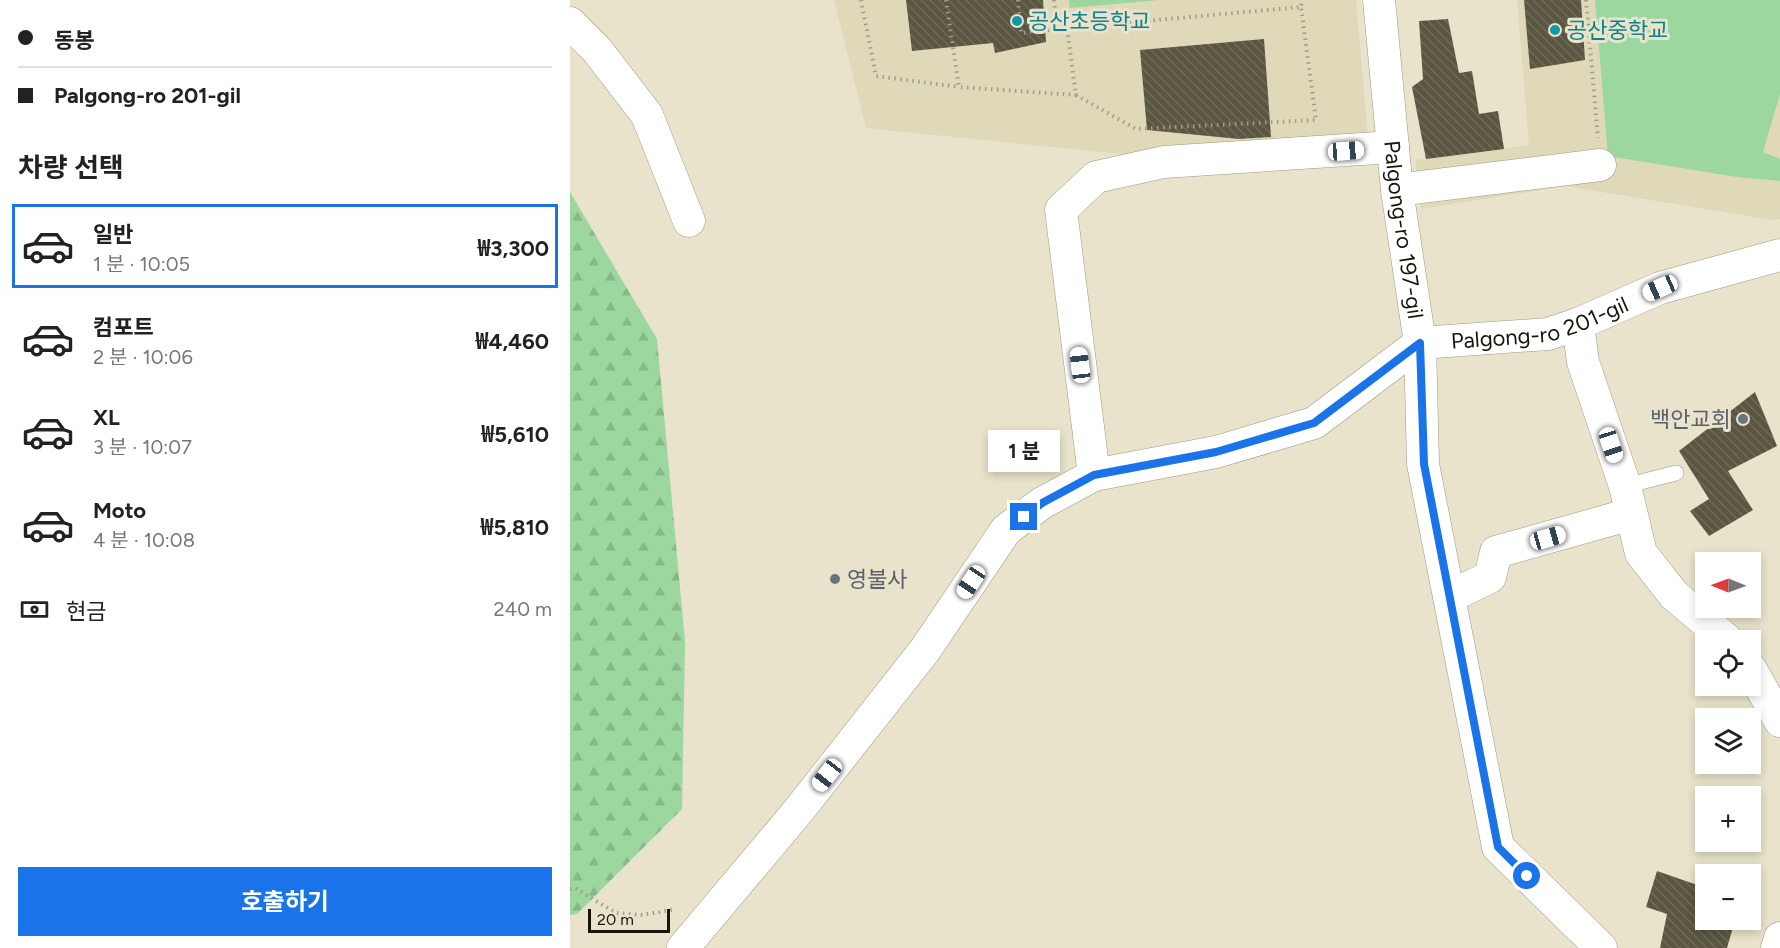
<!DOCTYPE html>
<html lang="ko">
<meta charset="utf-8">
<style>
:root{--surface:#fff;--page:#f2f2f2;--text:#222;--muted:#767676;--line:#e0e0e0;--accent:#1a73e8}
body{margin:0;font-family:Figtree,"Noto Sans KR",sans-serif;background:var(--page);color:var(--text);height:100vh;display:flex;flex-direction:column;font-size:22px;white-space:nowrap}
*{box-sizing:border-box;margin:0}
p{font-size:20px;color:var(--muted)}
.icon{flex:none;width:33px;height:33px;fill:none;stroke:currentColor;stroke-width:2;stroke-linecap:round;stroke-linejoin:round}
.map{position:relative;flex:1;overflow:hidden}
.drawer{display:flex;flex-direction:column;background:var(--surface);width:570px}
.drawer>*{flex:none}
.guide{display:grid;align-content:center;height:132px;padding:0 18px;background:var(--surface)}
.needle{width:39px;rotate:271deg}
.fabs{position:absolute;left:1125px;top:552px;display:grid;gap:12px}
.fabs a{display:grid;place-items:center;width:66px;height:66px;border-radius:0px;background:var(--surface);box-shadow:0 3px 9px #0003;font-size:30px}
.scale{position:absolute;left:18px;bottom:15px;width:82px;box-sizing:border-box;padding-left:6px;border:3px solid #16140b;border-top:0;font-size:16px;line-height:21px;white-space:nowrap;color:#16140b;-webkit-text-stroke:4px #e8e3ca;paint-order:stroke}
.end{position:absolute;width:27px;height:27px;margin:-14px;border:8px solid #1a73e8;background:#fff;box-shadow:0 0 0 3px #fff}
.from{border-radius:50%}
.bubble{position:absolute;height:42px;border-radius:0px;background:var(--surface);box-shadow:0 3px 9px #0003;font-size:20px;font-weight:700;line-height:42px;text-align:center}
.car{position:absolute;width:18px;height:36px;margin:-18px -9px;border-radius:8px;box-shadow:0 0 4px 2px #0007;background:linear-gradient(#fff 24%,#345 0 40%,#fff 0 76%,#345 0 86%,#fff 0)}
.guide b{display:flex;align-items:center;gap:21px;height:57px;font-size:22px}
.guide b+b{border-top:2px solid var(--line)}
.guide i{width:15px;height:15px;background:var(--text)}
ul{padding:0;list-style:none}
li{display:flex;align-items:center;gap:18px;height:84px;margin:0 12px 9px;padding:0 6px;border:3px solid transparent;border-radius:0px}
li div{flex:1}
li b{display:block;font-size:22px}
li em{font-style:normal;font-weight:700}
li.selected{border-color:var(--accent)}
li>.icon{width:54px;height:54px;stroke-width:1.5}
h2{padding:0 18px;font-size:27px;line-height:72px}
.pay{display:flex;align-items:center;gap:15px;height:66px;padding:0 18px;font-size:22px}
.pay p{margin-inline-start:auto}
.cta{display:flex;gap:12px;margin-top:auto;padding:12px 18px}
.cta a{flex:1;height:69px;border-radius:0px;background:var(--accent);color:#fff;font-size:24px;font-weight:700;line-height:69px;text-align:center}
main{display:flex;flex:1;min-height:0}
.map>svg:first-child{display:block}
.built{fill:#dfd8b9}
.forest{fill:url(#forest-firs)}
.garden{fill:#9cd79f}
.building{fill:url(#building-back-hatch)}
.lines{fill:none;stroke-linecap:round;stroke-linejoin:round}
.lane-casing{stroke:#9e9982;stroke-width:16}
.street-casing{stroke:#9e9982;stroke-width:33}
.path{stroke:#a19d89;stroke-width:4;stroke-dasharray:1.5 4.5;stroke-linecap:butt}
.lane{stroke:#fff;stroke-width:15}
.street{stroke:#fff;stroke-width:32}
.route{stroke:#1a73e8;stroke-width:8}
.culture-dot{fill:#0f9aa8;stroke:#e8e3ca;stroke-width:2}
.worship-dot{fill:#6b7280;stroke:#e8e3ca;stroke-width:2}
.labels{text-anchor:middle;stroke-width:6;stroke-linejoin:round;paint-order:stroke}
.culture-label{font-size:22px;fill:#0d838f;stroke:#e8e3ca;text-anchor:start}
.street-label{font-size:22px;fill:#16140b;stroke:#e8e3ca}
.worship-label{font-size:22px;fill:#5b616d;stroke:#e8e3ca;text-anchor:end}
</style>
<main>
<section class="drawer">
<div class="guide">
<b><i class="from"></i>동봉</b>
<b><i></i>Palgong-ro 201-gil</b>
</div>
<h2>차량 선택</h2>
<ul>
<li class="selected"><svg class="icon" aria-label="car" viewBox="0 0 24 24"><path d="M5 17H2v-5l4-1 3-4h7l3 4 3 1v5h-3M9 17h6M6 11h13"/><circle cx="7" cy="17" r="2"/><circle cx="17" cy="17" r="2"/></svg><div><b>일반</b><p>1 분 · 10:05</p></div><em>₩3,300</em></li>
<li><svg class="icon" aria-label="car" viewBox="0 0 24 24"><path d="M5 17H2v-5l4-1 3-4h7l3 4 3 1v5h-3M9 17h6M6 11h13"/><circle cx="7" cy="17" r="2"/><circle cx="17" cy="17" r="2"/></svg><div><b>컴포트</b><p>2 분 · 10:06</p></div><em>₩4,460</em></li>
<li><svg class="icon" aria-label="car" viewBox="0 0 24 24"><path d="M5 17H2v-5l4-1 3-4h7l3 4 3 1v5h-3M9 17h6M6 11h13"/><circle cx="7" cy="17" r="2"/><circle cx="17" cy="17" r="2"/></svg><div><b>XL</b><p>3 분 · 10:07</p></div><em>₩5,610</em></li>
<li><svg class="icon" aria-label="car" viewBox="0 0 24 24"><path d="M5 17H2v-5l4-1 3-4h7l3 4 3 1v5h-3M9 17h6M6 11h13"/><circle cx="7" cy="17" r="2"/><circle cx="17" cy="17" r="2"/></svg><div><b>Moto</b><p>4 분 · 10:08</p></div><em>₩5,810</em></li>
</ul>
<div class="pay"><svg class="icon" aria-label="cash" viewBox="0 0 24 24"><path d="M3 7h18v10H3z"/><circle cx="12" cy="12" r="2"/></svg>현금<p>240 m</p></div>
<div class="cta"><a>호출하기</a></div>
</section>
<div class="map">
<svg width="1210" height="948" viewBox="0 0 1210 948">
<defs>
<pattern id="forest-firs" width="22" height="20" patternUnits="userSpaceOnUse" patternTransform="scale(1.5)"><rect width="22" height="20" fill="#9cd79f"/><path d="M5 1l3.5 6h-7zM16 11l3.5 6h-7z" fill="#86b888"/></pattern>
<pattern id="building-back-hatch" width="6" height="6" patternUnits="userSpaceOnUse" patternTransform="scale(1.5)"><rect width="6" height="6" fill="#5a5641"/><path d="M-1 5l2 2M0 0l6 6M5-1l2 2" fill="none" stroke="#6d6a58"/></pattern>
</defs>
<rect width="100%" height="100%" fill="#e8e3ca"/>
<path class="built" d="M264 0H786L799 149 551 154 296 128Z
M947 0H1210V219L1202 220 995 186 851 209 845 160 959 145Z"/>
<path class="forest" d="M0 192 87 339 115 642 112 809 7 914 0 915Z"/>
<path class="garden" d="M499 0H589L500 8Z
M1025 0H1210V94L1193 152 1210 159V181L1167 177 1038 156Z"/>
<path class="building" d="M336 0H473L476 42 425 53 423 43 342 51Z
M954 0H1011L1015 60 960 69Z
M878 19 889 73 902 71 909 114 928 111 934 149 856 159 842 87 853 79 849 21Z
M694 39 701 137 669 139 577 130 570 50Z
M1185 392 1207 446 1158 471 1183 510 1139 536 1120 511 1139 499 1109 451Z
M1087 871 1136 888V920H1165L1157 948H1090L1097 914 1076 907Z"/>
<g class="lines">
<g class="lane-casing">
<path id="lane" d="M1055 486 1106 473"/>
</g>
<g class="street-casing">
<g id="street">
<path id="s1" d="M809 0 827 190 850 343 853 464 928 847 1031 948"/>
<path d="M0 23 27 50 77 115 119 221"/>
<path d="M827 190 1030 165"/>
<path d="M1008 324 1013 362 1055 486 1071 553 1104 595 1157 640"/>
<path d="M524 475 491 210 526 177 594 162 823 147"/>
<path d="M879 597 920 577 926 552 1061 514"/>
<path d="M1180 668 1210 721"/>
<path id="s2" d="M113 948 229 810 355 650 436 530 472 503 524 475 646 452 744 423 850 343 978 334 1008 324 1090 288 1210 255"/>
<path d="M1207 948 1210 938"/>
</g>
</g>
<path class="path" d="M291 0 306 76 389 87
M376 0 389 87 506 95 497 28
M448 0 451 33 487 29
M484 0 487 29 731 7 732 0
M1016 0 1028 138
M506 95 566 129 746 120 731 7
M0 889 5 888 46 913 73 915 106 909"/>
<use href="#lane" class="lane"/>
<use href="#street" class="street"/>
</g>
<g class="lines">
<path class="route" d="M454 517 472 503 524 475 646 452 744 423 850 343 854 464 928 847 957 876"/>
</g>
<g class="culture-dot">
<circle cx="447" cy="21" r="6"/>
<circle cx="985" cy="30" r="6"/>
</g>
<g class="worship-dot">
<circle cx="1173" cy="419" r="6"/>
<circle cx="265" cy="579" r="6"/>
</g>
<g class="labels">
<g class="culture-label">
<text x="459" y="29">공산초등학교</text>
<text x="997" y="38">공산중학교</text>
</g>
<g class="street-label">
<text dy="8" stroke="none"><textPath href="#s1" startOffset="231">Palgong-ro 197-gil</textPath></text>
<text dy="8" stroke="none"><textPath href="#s2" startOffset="1114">Palgong-ro 201-gil</textPath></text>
</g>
<g class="worship-label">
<text x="1161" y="427">백안교회</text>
<text x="277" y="587" text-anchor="start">영불사</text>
</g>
</g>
</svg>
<div class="fabs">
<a><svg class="needle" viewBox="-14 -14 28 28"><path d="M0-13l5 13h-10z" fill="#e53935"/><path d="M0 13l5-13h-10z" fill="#767676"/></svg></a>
<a><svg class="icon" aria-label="locate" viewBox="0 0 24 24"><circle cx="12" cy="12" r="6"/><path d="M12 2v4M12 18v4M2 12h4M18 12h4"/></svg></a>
<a><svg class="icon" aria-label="layers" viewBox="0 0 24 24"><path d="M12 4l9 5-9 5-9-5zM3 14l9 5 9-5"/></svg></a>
<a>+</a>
<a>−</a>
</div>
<div class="scale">20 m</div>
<i class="end from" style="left:957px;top:876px"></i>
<i class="end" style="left:454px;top:517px"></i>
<div class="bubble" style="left:418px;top:430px;width:72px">1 분</div>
<i class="car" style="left:776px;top:151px;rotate:86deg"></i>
<i class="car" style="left:1090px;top:288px;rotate:246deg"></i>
<i class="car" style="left:510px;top:365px;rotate:353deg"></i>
<i class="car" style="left:1041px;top:445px;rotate:162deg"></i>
<i class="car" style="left:978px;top:538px;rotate:74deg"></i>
<i class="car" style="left:401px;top:582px;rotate:214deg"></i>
<i class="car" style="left:257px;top:775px;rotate:218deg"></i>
</div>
</main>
